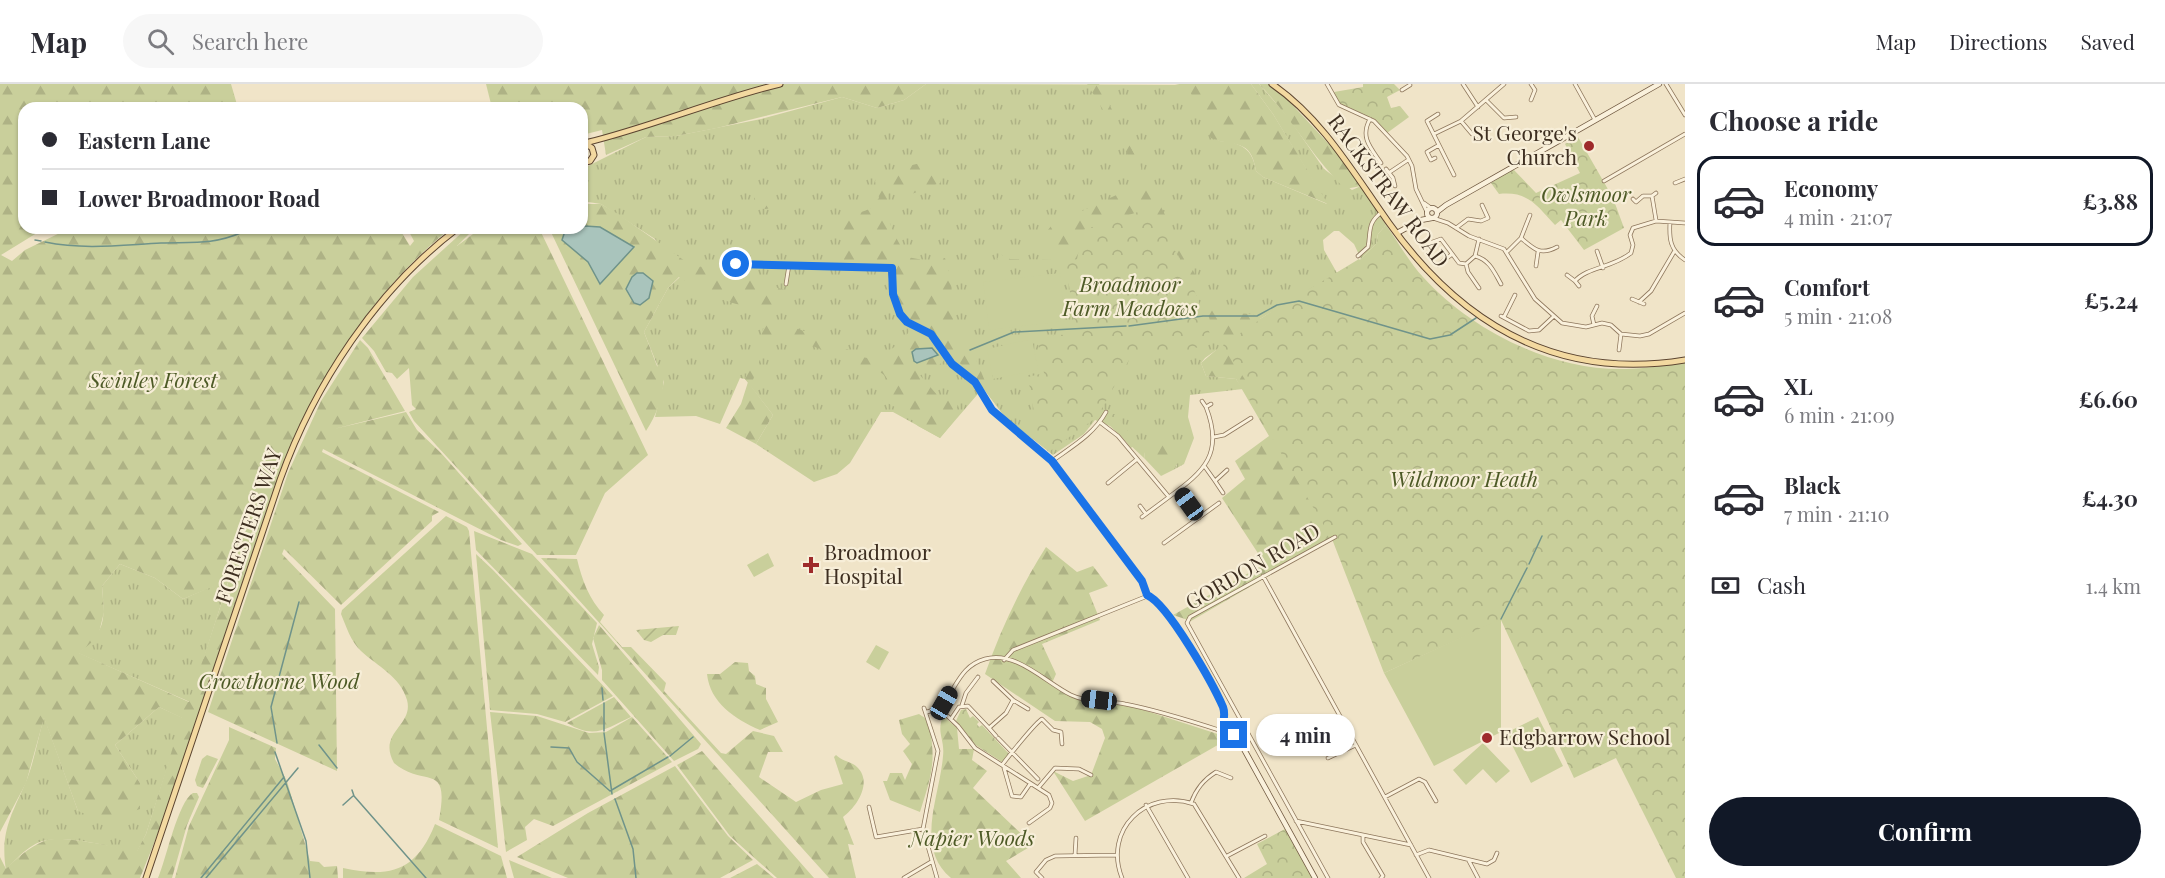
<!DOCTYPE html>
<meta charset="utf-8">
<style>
:root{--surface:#fff;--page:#f7f7f7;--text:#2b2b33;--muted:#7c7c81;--line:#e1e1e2;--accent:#111827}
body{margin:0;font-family:"Playfair Display",serif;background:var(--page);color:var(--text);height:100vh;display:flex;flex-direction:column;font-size:22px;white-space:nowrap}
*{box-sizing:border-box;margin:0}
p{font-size:20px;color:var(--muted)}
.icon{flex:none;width:33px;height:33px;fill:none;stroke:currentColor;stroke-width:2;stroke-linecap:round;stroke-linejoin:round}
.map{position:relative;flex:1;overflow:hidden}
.details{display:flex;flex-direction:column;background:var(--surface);width:480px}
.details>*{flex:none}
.guide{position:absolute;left:18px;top:18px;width:570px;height:132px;border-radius:18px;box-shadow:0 2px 4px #0004;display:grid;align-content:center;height:132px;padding:0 24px;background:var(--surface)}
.end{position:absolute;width:27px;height:27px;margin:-14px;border:8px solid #1a73e8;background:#fff;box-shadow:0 0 0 3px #fff}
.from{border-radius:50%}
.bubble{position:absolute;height:42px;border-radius:21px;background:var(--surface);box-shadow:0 2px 4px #0004;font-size:20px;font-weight:700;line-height:42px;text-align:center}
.car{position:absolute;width:18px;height:36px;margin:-18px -9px;border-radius:8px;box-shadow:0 0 4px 2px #0007;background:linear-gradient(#222 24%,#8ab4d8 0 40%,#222 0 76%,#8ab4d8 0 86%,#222 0)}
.guide b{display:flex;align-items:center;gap:21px;height:57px;font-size:22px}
.guide b+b{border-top:2px solid var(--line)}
.guide i{width:15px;height:15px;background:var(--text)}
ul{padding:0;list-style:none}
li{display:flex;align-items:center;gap:18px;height:90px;margin:0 12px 9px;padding:0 12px;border:3px solid transparent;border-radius:18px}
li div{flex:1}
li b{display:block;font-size:22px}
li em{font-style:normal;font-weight:700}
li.selected{border-color:var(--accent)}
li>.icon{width:54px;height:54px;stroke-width:1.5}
h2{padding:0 24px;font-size:27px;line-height:72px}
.pay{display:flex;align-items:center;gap:15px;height:66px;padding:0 24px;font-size:22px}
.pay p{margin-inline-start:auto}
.cta{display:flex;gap:12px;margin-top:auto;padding:12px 24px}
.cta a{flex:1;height:69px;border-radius:36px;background:var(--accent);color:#fff;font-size:24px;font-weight:700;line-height:69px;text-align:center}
header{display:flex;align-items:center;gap:36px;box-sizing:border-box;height:84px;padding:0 30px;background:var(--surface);border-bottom:2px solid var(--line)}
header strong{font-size:28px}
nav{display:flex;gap:33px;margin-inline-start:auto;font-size:21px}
.search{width:420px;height:54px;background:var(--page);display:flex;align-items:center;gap:15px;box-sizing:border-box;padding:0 21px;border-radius:33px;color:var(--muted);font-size:22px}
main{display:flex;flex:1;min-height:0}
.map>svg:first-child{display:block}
.grass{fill:url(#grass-tufts)}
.forest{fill:url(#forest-firs);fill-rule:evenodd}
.park{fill:url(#park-crowns)}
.garden{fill:url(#garden-furrows)}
.pitch{fill:#c9cf9b}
.water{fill:#a9c4bc;stroke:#6f938a;stroke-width:1.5}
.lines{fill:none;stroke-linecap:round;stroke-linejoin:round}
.stream{stroke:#6f938a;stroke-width:1.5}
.street-casing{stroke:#8d765c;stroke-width:4.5}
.secondary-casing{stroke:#6f573f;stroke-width:6}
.primary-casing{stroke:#5b4430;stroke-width:7}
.street{stroke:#faf1dc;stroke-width:3}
.secondary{stroke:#faf1dc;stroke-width:4.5}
.primary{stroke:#f3d9a0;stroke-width:5}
.route{stroke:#1a73e8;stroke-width:8}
.poi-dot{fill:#9e2a2b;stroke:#f7eed8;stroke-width:2}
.labels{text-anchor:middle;stroke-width:4.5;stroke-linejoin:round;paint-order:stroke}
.poi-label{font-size:21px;fill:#3d2e20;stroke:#f7eed8;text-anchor:start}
.street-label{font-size:21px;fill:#3d2e20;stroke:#f7eed8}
.park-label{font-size:21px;font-style:italic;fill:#4d5a26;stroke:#f7eed8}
</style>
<header>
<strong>Map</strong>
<div class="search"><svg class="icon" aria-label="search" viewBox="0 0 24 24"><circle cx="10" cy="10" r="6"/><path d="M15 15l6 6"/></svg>Search here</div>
<nav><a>Map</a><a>Directions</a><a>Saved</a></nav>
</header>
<main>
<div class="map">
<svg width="1685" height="794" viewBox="0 0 1685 794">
<defs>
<pattern id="grass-tufts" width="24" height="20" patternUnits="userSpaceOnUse" patternTransform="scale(1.5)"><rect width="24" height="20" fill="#c9cf9b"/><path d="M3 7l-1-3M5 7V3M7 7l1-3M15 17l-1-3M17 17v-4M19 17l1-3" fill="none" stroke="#aeb285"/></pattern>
<pattern id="forest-firs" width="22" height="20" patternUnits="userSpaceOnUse" patternTransform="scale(1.5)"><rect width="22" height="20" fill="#c9cf9b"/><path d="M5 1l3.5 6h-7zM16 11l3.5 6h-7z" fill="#aeb285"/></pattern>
<pattern id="park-crowns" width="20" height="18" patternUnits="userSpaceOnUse" patternTransform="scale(1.5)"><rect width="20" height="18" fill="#c9cf9b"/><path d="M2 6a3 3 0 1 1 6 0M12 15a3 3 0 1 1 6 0" fill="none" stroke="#aeb285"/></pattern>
<pattern id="garden-furrows" width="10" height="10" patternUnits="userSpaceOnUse" patternTransform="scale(1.5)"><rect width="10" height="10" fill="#c9cf9b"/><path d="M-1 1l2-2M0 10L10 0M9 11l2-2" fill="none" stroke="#aeb285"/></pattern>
</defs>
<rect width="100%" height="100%" fill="#f0e4c8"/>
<path class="grass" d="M926 0 1184 1 1191 6 1219 57C1241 58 1253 65 1256 87L1263 93 1327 120 1273 30 1251 0H1259L1288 33 1324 85 1352 106 1361 102 1386 141 1378 150 1376 160 1361 175 1354 160 1339 147H1334L1323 156 1324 166 1337 189 1260 235 1205 274 1201 279 1206 292 1236 295 1243 305 1190 311 1188 333 1194 354 1184 380 1175 385 1177 381 1144 368 1145 375 1110 342 1095 336 1084 350 1053 371 1005 333 983 304 940 354 893 328H881L850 379 837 390 814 398 756 360 773 331 745 295 740 294 720 340 696 332 655 333 664 298 644 248 668 204 680 193 655 155 601 120 582 117V85L646 53 676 52 761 35 842 13 877 24 904 16Z
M120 480 155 494 183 515 229 495 190 618 78 569C106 546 105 538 102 502Z
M159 623 183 634 146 750 137 768C109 763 76 752 48 756 31 758 17 774 6 786 0 749 11 732 25 700 34 679 38 654 44 633L78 727 140 699 115 661Z"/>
<path class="forest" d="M0 0H231L238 24H24V144H45L1 171 12 177 25 166 70 144H399L410 162 414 157 407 144H451C333 239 287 364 241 502 208 599 180 699 140 794H0V773L6 785C17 774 28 764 44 757 62 750 116 764 137 767L146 750 182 634 159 623 115 661 140 699V725L103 737 78 727 44 634 26 699 0 748ZM120 480 155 494 183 515 229 496 189 618 79 569 98 553 104 528 102 502Z
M486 0H926L904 16 877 24 842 13 717 44 676 52 646 53 606 71 602 46 582 51V24H492Z
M1087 0H1099L1214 228 1252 230 1260 235 1359 175 1379 207 1332 455 1191 537 1173 531 1265 480 1222 414 1245 395 1235 377 1269 352 1236 295 1206 292 1201 279 1223 260 1173 161 1066 178 1055 182 1001 179 997 175 1000 170 1010 175 1053 176 1043 152 1052 141 1142 99 1110 37Z
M1175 0H1251L1273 30 1328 120 1263 93 1256 87C1251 53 1234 64 1211 54 1200 36 1199 3 1175 0Z
M1259 0H1273L1339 71 1361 102 1345 105C1312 73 1291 33 1259 0Z
M929 77 941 95 940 99 909 111 889 108C880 129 896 154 907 173L929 177 945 174 951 195 954 245 958 251 967 254 992 314 1005 333 973 290 950 271 938 282 919 290 938 312 947 317 956 312 959 315 954 337 940 354 918 342 906 329 882 316 890 299C880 278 854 287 842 268L847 265C853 268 863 275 870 274 884 271 903 260 909 247L897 227 888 186 844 178 841 135 870 125 879 114 875 97 879 89Z
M754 114a11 11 0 1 1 22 0a11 11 0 1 1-22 0Z
M582 120H601L618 130 692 182 718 184 751 177 760 199 785 206 789 215 773 229 774 237 825 254 828 260 825 266C806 262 796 250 776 249L766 257 751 302 773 331 756 360 726 344 741 320 748 298 745 295 768 232 764 227C733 220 705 212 679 193L668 204 644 248 657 282 663 285C666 306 658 329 646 347L549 144H582Z
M467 144H475L457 162 481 144H539L648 371 605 409 576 471H537L414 337 409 328 416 325 412 321 409 284 397 295 392 289 386 288 374 267 362 254 413 193Z
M360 256 368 264 405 327 334 345 406 328 417 346 441 369 522 460 518 462 501 456 323 365 322 368 439 428 432 432V437L341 521 284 465 282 470 335 525 337 687 208 628 288 389 321 317Z
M1161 358C1173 363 1181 371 1175 385L1161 392 1145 375 1144 368 1149 362Z
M446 432 467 443 469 447 498 764 439 736C450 676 425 705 394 679 377 648 414 642 407 616 400 592 377 582 361 567 351 558 346 542 341 530L342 526Z
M474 447 532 470 597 539 592 560 599 583 598 591 476 466Z
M1046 463 1077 488 1093 482 1108 502 1089 509 1100 536 1042 560 1056 590 1052 599 1073 613 1125 620 1230 654 1085 737 1053 687 1073 697 1091 691 1105 654 1102 645 1090 638 1055 637 985 590C1001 545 1020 504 1046 463Z
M476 470 493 486 613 612 565 638 537 630 490 626Z
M541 474 577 475C582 496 589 515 604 531L600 538 622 563H631L666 599 664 607 721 669 726 670 753 647 774 652 783 668H768L759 693 796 718 821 706 843 700 834 673 836 671C843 678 851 677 857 683 873 698 857 723 843 733L854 761 848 760 856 794H829Z
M599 541 701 660 698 665 674 677 602 596V586L593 554Z
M735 578 748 579 749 587 755 592 756 600 766 604V615L778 638 760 646C735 635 710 619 707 590H720Z
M614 613 631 633C606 644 595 656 567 639Z
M490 628 537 632 589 649 606 648 632 633 672 678 553 742 534 735 525 743 527 756 506 768Z
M919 630 928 636C937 676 932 690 920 728L890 716 883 697H887L890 689H902L905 696 912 680 903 667 910 660 902 650 899 636Z
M943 632 957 644 959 665H974L972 676 987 687 973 704 1033 761 1006 777 1021 794H951C914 763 940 712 943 672 945 655 936 649 943 632Z
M229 643 276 664 275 675 287 697 310 777 319 778 324 783 337 782 338 794H175L189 742 229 656Z
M702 667 814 794H777L730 752 677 681Z
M207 671 218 675 203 704 197 702 195 696 202 675Z
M675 682 728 752 753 776 720 794H568L517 773 588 729Z
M193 709H197L199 713 187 741 172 794H158C166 776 178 717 193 709Z
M435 740 501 772 507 794H343V784C390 794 416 788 435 740Z
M509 776 552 794H514Z
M757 780 774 794H730Z"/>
<path class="park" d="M1363 0H1394L1400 6 1387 13 1391 24 1400 22 1409 33 1387 49 1373 35 1339 21 1334 8 1363 3Z
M1578 53 1613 114 1624 144 1584 166 1561 136 1555 141C1537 122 1529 107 1499 110L1491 99 1513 85 1536 109 1580 89 1565 60Z
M1147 125C1174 155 1202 218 1212 258L1190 266 1129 276 1097 333 1050 367 1021 346 1035 334 1028 293 1044 289 1037 254 1076 249 1066 181 1077 175 1083 146Z
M1386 141C1398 158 1409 178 1423 193 1472 247 1552 287 1626 285 1645 285 1666 281 1685 278V794H1676L1616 674 1574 694 1501 536 1384 589 1332 455 1246 310 1251 305 1223 261 1281 221 1361 175 1376 160 1378 150Z
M1111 330H1116L1136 359 1131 364 1110 338Z
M966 625 970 634 973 632 979 638 977 640 979 643 982 641 1010 671 1002 678 974 660 956 637 961 626Z
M1285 745 1312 794H1244L1267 780 1257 760Z"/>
<path class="garden" d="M679 542 676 551H663L651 558 644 556 636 546Z"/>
<path class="pitch" d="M1060 189 1065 237 989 246 983 198Z
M1032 255 1038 286 993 295 987 265Z
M768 469 774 482 754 493 747 481Z
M1501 535V648L1434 682 1384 589Z
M876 561 889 568 879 586 866 578Z
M1538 633 1563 682 1531 699 1506 649Z
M1483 659 1510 687 1496 699 1483 685 1466 701 1453 686Z"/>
<path class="water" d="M585 142 600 143 634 163 600 200 588 178 562 156 565 147Z
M637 189H643L653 197 649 214 640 221 634 219 626 205 632 193Z
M932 264 938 271 917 279 914 277 912 268 916 265Z"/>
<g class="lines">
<path class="stream" d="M35 156 41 157
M45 158C85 166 121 161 161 159 193 158 213 161 243 148
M1129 242 1203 232H1257L1277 221 1299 217 1430 255 1450 251 1476 234
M970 266 1014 248 1126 242
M1529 480 1542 452
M1501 535 1527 484
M602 604 603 616
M604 619V647
M604 649 612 710
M277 659 271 623 299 518
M319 661 337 684
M551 663 569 664 577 678 610 707 668 673
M275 668 306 757 310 794
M670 672 693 653
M352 706 354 712 426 794
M615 715 633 765 636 794
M343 721 353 712
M201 794 284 693
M206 794 298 684"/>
<g class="street-casing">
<path id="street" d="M1327 0 1339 21 1374 37 1407 72 1412 82 1416 105 1427 128
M1463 0 1478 23
M1531 0 1535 6 1531 16
M1575 0 1595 36
M1666 0 1685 31
M1402 6 1410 1
M1486 16 1504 34 1516 33
M1438 30 1427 37 1454 91
M1370 35C1360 53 1370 63 1381 79
M1461 37 1472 50 1480 53 1484 50
M1434 50 1461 37 1504 0
M1435 74 1431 76 1427 68 1439 61
M1386 85 1393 94 1395 102
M1390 88 1408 76
M1604 97 1685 50
M1675 99 1685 95
M1652 112 1656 136
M1633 115 1636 118 1643 112H1652L1656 109
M1424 119 1431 124
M1433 134 1448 139 1469 152 1504 165 1535 215 1562 239 1586 243 1602 239 1611 241 1621 250 1640 252 1649 250 1685 229
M1670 138C1669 155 1670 166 1685 176
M1456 144 1468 135 1481 137 1488 134 1482 121
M1521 154C1534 165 1540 172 1557 163
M1427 160 1441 155 1459 179 1466 180 1475 172C1490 176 1494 188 1501 200
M1508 167 1521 154 1530 131
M1597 167 1603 184
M1358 172 1368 163C1371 147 1367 139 1382 128
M1475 172 1479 155
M724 180 890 183 893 210 900 230 907 238 931 250 948 276 975 298 992 326 1048 373 1144 500 1147 511 1145 513 1013 566 1004 576
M1466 180 1468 188 1479 204
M1438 181 1451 171
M1536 182 1538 168
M1567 191 1575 197
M786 200 789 181
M1579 202 1575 197C1587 183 1612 184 1631 169L1633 161 1630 151 1633 144 1656 137 1685 139
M1632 215 1644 220
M1639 218 1651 207 1674 168
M1501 232 1529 247 1539 246 1553 233
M1504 233 1515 211
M1594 241 1592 232 1597 222
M1619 266 1621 250
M1202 317 1206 323
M1101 339 1118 352 1169 413C1205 387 1224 369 1206 323L1211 320
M1214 353 1224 351 1251 334
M1052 377C1073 362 1094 350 1106 328
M1205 383 1215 397 1227 386
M1215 397 1223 409
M1108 399 1136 376
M1179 406 1199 434
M1140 422 1146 430
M1142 433 1169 413
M1164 459 1219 419
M1263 492 1429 794
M993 597 1013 616 1028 625
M962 621 966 609 978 593
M924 624 938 667 923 745 937 794
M939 624 958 642 975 664 1038 704 1055 684 1079 685 1091 691
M927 628C956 621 952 584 985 575 1016 566 1046 599 1071 611 1087 619 1108 616 1125 620 1157 626 1191 637 1222 647
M951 635 959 623 968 622 989 644 1006 629 1013 616
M989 644 996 652
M998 654 1038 695
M1328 674 1356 661
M1002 681C1008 673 1036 638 1042 635L1053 646 1061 648 1062 660
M1004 684 1012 712 1021 713 1030 700
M1385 713 1419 695 1425 698 1436 717
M1191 719C1196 705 1203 696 1216 688L1231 694
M1146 721 1188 794
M869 723 876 753 923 745
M1296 737 1411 761
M1029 739 1050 724 1052 719 1049 711 1038 704
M1363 752V758L1383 792 1381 794
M1075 771 1076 754
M1416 771 1429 766 1487 780 1494 776 1497 769
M1227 772 1265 752
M1469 777 1478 794
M904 794 931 778
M1042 794 1036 788 1046 776 1055 772 1116 771
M1122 794C1103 746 1146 704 1194 720L1239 794
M1328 794 1187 539 1190 533 1335 453"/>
</g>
<g class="secondary-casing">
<path id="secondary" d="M1427 129a5 5 0 1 1 10 0a5 5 0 1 1-10 0Z
M1437 128 1446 121 1659 0
M1397 149 1421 136 1432 134
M1147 511C1168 520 1213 600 1223 623 1226 631 1223 639 1222 647L1234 651 1240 658 1315 794"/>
</g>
<g class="primary-casing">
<path id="primary" d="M1272 0C1323 35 1354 90 1389 139 1461 240 1557 297 1685 276
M585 59C651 43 714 16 780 0
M582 79 590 77 594 71 592 64 585 59
M146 794 280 396C314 301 376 206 458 144"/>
</g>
<use href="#street" class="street"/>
<use href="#secondary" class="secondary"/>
<use href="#primary" class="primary"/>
</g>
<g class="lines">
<path class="route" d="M736 180 892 184 893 210 900 230 907 238 931 250 952 280 975 298 992 326 1052 377 1142 497 1147 511C1168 520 1213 600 1223 623 1226 631 1223 639 1222 647L1234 651"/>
</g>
<g class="poi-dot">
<circle cx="1589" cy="62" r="6"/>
<path d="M808 472h6v6h6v6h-6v6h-6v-6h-6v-6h6z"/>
<circle cx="1487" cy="654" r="6"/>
</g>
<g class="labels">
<g class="poi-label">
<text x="1577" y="57" text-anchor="end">St George's<tspan x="1577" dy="24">Church</tspan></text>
<text x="824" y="476">Broadmoor<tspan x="824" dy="24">Hospital</tspan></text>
<text x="1499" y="661">Edgbarrow School</text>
</g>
<g class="street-label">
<text transform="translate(1388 107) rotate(53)" y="7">RACKSTRAW ROAD</text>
<text transform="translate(249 442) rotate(-71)" y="7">FORESTERS WAY</text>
<text transform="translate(1253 483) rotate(-30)" y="7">GORDON ROAD</text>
</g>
<g class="park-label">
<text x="1586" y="118">Owlsmoor<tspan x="1586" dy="24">Park</tspan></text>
<text x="1130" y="208">Broadmoor<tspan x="1130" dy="24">Farm Meadows</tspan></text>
<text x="153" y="304">Swinley Forest</text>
<text x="1464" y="403">Wildmoor Heath</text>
<text x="279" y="605">Crowthorne Wood</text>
<text x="972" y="762">Napier Woods</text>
</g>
</g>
</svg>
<i class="end from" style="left:736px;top:180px"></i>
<i class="end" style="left:1234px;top:651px"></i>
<div class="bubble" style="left:1256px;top:630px;width:99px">4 min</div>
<i class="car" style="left:1189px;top:420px;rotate:324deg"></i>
<i class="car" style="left:1099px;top:616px;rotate:277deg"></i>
<i class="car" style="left:944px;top:619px;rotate:30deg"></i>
<div class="guide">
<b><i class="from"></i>Eastern Lane</b>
<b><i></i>Lower Broadmoor Road</b>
</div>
</div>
<section class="details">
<h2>Choose a ride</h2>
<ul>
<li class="selected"><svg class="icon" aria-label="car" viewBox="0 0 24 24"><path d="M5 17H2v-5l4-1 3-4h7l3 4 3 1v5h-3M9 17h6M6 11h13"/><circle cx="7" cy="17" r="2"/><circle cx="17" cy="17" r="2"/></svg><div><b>Economy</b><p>4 min · 21:07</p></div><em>£3.88</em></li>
<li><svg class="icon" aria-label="car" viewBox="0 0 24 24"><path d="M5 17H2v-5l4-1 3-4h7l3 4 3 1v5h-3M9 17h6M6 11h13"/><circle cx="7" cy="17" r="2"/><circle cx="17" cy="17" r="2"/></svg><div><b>Comfort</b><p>5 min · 21:08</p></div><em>£5.24</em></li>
<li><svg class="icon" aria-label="car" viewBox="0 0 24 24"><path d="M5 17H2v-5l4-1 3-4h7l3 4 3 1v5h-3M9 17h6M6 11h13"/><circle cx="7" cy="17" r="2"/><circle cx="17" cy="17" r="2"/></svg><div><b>XL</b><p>6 min · 21:09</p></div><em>£6.60</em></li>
<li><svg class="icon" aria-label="car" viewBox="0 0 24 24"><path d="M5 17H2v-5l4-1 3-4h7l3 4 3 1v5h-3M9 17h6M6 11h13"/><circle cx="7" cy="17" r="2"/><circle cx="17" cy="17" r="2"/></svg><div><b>Black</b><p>7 min · 21:10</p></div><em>£4.30</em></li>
</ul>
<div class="pay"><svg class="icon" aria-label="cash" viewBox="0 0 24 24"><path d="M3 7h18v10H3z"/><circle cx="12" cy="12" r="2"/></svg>Cash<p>1.4 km</p></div>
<div class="cta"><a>Confirm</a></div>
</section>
</main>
